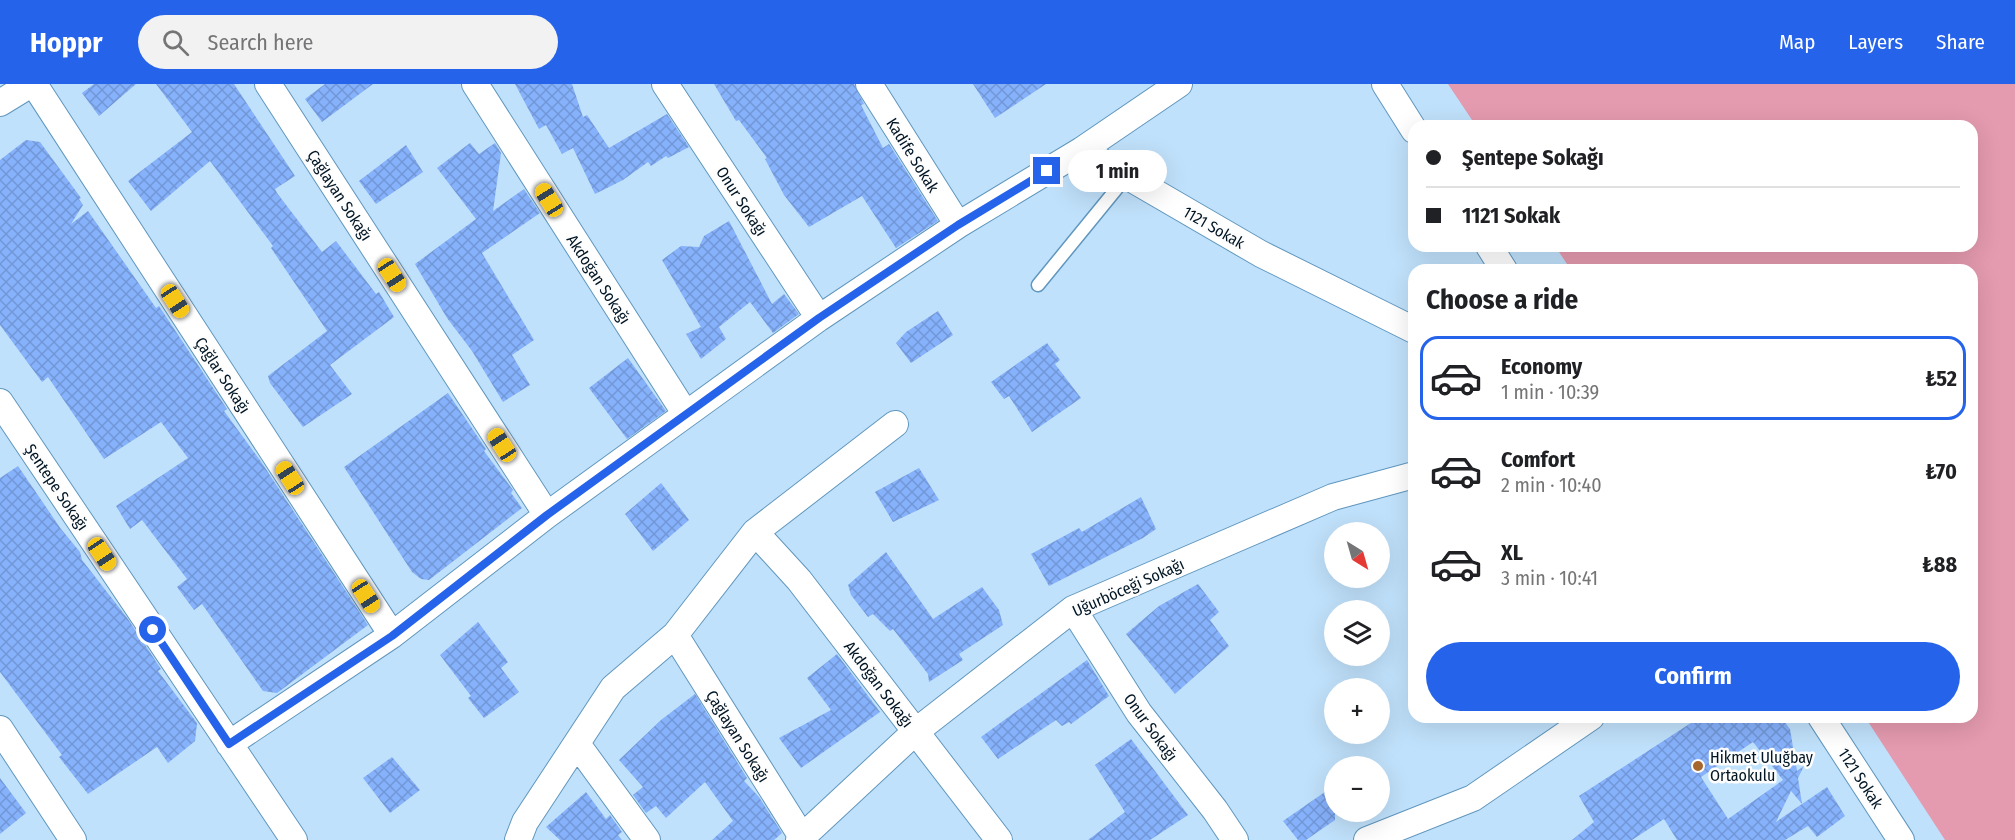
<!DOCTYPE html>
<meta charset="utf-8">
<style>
:root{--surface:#fff;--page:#f2f2f2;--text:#202124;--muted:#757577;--line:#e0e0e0;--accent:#2563eb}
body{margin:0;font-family:"Fira Sans Condensed",sans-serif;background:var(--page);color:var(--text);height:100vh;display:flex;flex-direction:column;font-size:22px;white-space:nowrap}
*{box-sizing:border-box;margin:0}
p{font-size:20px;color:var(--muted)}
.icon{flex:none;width:33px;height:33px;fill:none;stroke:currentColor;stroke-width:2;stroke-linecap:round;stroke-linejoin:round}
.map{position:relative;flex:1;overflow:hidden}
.panel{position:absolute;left:1408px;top:180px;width:570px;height:459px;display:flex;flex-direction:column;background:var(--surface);border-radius:18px;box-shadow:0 6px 24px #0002}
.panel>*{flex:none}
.banner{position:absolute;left:1408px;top:36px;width:570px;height:132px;border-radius:18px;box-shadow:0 6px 24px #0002;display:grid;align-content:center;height:132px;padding:0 18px;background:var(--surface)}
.needle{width:39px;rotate:143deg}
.fabs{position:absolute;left:1324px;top:438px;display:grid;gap:12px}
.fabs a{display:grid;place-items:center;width:66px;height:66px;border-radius:50%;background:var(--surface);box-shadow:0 6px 24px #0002;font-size:30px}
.end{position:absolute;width:27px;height:27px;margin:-14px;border:8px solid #2563eb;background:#fff;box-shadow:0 0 0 3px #fff}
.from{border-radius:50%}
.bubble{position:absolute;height:42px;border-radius:21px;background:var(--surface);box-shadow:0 6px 24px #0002;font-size:20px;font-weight:700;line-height:42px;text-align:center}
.car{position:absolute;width:18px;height:36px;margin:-18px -9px;border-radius:8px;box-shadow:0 0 4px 2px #0007;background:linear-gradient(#f5c518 24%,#345 0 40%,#f5c518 0 76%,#345 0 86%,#f5c518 0)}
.banner b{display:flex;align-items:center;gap:21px;height:57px;font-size:22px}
.banner b+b{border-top:2px solid var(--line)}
.banner i{width:15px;height:15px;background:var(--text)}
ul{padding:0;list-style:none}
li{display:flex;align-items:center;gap:18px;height:84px;margin:0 12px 9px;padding:0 6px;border:3px solid transparent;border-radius:18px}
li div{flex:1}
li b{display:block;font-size:22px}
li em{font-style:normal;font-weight:700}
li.active{border-color:var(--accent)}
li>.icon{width:54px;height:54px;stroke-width:1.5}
h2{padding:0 18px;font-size:27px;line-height:72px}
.primary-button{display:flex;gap:12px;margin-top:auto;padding:12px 18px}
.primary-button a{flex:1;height:69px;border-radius:36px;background:var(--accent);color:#fff;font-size:24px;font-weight:700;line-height:69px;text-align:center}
header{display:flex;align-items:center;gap:36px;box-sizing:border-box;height:84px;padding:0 30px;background:var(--accent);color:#fff}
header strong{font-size:28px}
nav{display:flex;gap:33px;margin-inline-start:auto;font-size:21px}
.search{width:420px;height:54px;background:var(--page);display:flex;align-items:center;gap:15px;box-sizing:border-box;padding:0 21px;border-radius:33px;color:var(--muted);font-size:22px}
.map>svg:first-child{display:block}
.grass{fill:#e49aaf}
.building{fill:url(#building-cross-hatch);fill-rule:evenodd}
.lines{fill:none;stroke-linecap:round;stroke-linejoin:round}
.service-casing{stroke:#6097be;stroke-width:15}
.minor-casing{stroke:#6097be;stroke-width:28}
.service{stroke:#fff;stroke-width:12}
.minor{stroke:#fff;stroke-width:26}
.route{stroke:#2563eb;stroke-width:8}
.poi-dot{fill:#a5672d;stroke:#fdfdfd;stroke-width:2}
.labels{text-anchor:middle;stroke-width:5;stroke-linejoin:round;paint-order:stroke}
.street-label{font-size:16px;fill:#011524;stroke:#fdfdfd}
.poi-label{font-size:16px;fill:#011524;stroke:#fdfdfd;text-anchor:start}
</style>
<header>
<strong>Hoppr</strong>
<div class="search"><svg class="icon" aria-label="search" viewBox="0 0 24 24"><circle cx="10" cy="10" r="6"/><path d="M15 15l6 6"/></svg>Search here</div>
<nav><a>Map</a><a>Layers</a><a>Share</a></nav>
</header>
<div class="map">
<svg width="2015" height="756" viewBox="0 0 2015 756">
<defs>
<pattern id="building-cross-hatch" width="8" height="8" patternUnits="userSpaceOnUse" patternTransform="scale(1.5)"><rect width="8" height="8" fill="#86b1fb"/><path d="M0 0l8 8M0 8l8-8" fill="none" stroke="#7297d7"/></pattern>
</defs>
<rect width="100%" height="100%" fill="#c0e1fb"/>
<path class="grass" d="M1448 0H2015V756H1945L1865 633H1972V186H1571L1555 162H1972V42H1476Z"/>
<path class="building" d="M94 0H136L99 32 82 9Z
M156 0H234L295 92 275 105 277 109 322 168 336 157 376 210 379 208 394 233 330 281 352 310 303 343 270 299 268 292 327 247 271 164 273 162 210 77 151 127 128 97 192 48Z
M325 0H373L322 38 305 15Z
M515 0H572L583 33 587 31 609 64 667 30 689 63 668 74 666 72 651 82 648 78 623 96 595 110 573 64 562 70 546 41 539 45Z
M714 0H854L864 20 861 21 883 64 889 60 938 137 896 164 862 112 809 143 784 111 765 75 767 74 739 36 736 37Z
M973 0H1046L995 34Z
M26 56 40 58 81 114 79 115 83 121 71 140 88 127 156 224 159 222 227 325 224 327 262 379 368 541 277 609 263 607 202 520 194 526 177 503 187 495 142 436 130 445 116 422 188 374 161 338 104 375 48 293 42 298 0 241V76Z
M470 59 479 70 495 59 501 69 493 127 524 105 540 129 482 169 534 256 512 271 530 301 503 318 472 267 447 234 415 180 476 135 437 84Z
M406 61 423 88 376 120 359 97Z
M729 137 772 220 784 210 799 230 773 249 750 218 719 243 726 255 701 275 686 250 701 243 662 176 681 162 699 163 704 152Z
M938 227 953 251 911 279 896 259 906 248Z
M1047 259 1060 276 1055 280 1081 314 1032 348 1009 312 1004 315 991 298Z
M628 274 666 327 627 355 589 304Z
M448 309 486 365 484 367 513 406 511 409 522 424 429 496 421 495 412 488 344 383Z
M18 382 61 445 80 468 82 476 128 535 161 585 158 587 197 639 195 657 168 679 157 663 88 710 59 673 62 671 0 588V394Z
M919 384 939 416 893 438 875 408Z
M661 399 689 436 653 467 625 430Z
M1141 413 1156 445 1143 454 1049 502 1031 470 1079 444 1082 448Z
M886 468 933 535 982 503 999 526 1003 541 959 570 963 576 929 598 928 590 893 545 890 547 873 530 868 533 851 511 848 501Z
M1198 500 1219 528 1210 536 1229 562 1175 610 1126 550 1159 522Z
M478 538 508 578 501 584 519 608 484 634 468 614 471 612 440 571Z
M837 570 880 628 801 684 779 654 831 626 807 594Z
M1087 576 1109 612 1071 640 1069 638 1062 642 1056 636 998 675 981 653Z
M695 610 747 694 744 697 759 713 782 749 774 756H712L733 737 705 698 666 734 656 722 646 729 633 711 643 703 619 676 661 636Z
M1700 633H1781L1790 645 1797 687 1804 682 1798 694 1802 720 1827 703 1845 732 1817 753 1808 742 1785 756H1677L1664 735 1632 756H1572L1594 738 1579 712ZM1753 658 1783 696 1728 735 1701 693ZM1791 707 1802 720 1776 738Z
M1131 655 1188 731 1150 756H1088L1125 728 1095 681Z
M392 673 420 706 390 729 363 694Z
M0 694 26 729 0 750Z
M1335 701V736L1306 756H1298L1283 737Z
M586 708 606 735 610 731 622 748 618 751 622 756H560L546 743Z"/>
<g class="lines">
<g class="service-casing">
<path id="service" d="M1038 201 1127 92"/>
</g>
<g class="minor-casing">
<path id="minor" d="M34 0 392 551
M268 0 547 431
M475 0 685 329
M665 0 819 234
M869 0 958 141
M1385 0 1414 46
M0 19 31 0
M1082 66 1179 0
M1489 162 1504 186
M0 318 294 756
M755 448 799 496 999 756
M1073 525 1139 629 1215 726 1235 756
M675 551 802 753
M1821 633 1901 756
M0 645 73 756
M229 660 392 551 547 431 819 234 958 141 1082 66 1261 170 1414 246
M577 660 647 756
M518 756 525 738 613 604 675 551 755 448 895 340
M799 756 915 648 1073 525 1333 413 1414 391
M1367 756 1473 714 1591 633"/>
</g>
<use href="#service" class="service"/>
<use href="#minor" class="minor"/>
</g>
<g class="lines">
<path class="route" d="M153 546 229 660 392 552 547 431 819 234 958 141 1047 87"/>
</g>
<circle class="poi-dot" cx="1698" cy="682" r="6"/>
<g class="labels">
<g class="street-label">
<text transform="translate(913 71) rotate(58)" y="6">Kadife Sokak</text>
<text transform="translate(340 111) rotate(57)" y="6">Çağlayan Sokağı</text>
<text transform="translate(742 117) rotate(57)" y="6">Onur Sokağı</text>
<text transform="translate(1214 143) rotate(30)" y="6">1121 Sokak</text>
<text transform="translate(599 195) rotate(57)" y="6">Akdoğan Sokağı</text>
<text transform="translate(223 291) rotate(57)" y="6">Çağlar Sokağı</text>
<text transform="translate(57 403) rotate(56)" y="6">Şentepe Sokağı</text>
<text transform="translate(1128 503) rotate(-24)" y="6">Uğurböceği Sokağı</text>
<text transform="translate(879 600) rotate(53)" y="6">Akdoğan Sokağı</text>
<text transform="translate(1151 643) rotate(54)" y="6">Onur Sokağı</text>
<text transform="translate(738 652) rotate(58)" y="6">Çağlayan Sokağı</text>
<text transform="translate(1861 694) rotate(57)" y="6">1121 Sokak</text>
</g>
<g class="poi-label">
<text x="1710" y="679">Hikmet Uluğbay<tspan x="1710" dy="18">Ortaokulu</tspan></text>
</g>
</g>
</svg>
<div class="fabs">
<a><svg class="needle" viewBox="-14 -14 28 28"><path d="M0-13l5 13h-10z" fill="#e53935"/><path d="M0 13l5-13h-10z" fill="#757577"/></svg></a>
<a><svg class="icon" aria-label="layers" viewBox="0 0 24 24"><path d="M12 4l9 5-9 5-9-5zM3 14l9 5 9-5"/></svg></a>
<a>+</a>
<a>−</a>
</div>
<i class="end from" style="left:153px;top:546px"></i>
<i class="end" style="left:1047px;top:87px"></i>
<div class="bubble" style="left:1068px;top:66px;width:99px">1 min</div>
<i class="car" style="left:549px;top:116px;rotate:328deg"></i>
<i class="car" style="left:392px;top:191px;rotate:147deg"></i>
<i class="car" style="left:175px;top:217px;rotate:147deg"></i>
<i class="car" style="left:502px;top:361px;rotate:327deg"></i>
<i class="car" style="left:290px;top:394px;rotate:327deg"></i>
<i class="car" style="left:102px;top:470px;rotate:146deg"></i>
<i class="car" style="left:366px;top:512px;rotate:147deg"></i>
<div class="banner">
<b><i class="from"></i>Şentepe Sokağı</b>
<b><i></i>1121 Sokak</b>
</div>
<section class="panel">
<h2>Choose a ride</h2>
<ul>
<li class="active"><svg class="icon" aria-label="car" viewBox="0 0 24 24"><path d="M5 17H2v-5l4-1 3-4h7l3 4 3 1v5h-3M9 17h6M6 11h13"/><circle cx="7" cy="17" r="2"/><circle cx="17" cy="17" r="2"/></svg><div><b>Economy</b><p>1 min · 10:39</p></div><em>₺52</em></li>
<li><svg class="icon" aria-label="car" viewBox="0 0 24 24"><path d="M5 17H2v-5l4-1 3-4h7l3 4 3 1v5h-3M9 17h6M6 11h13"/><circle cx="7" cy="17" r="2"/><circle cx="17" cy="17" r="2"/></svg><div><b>Comfort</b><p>2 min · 10:40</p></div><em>₺70</em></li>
<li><svg class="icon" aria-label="car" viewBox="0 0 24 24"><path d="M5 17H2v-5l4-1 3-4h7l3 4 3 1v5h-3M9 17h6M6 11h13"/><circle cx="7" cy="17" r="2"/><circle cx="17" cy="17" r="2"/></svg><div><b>XL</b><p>3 min · 10:41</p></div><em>₺88</em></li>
</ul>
<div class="primary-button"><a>Confirm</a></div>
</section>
</div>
